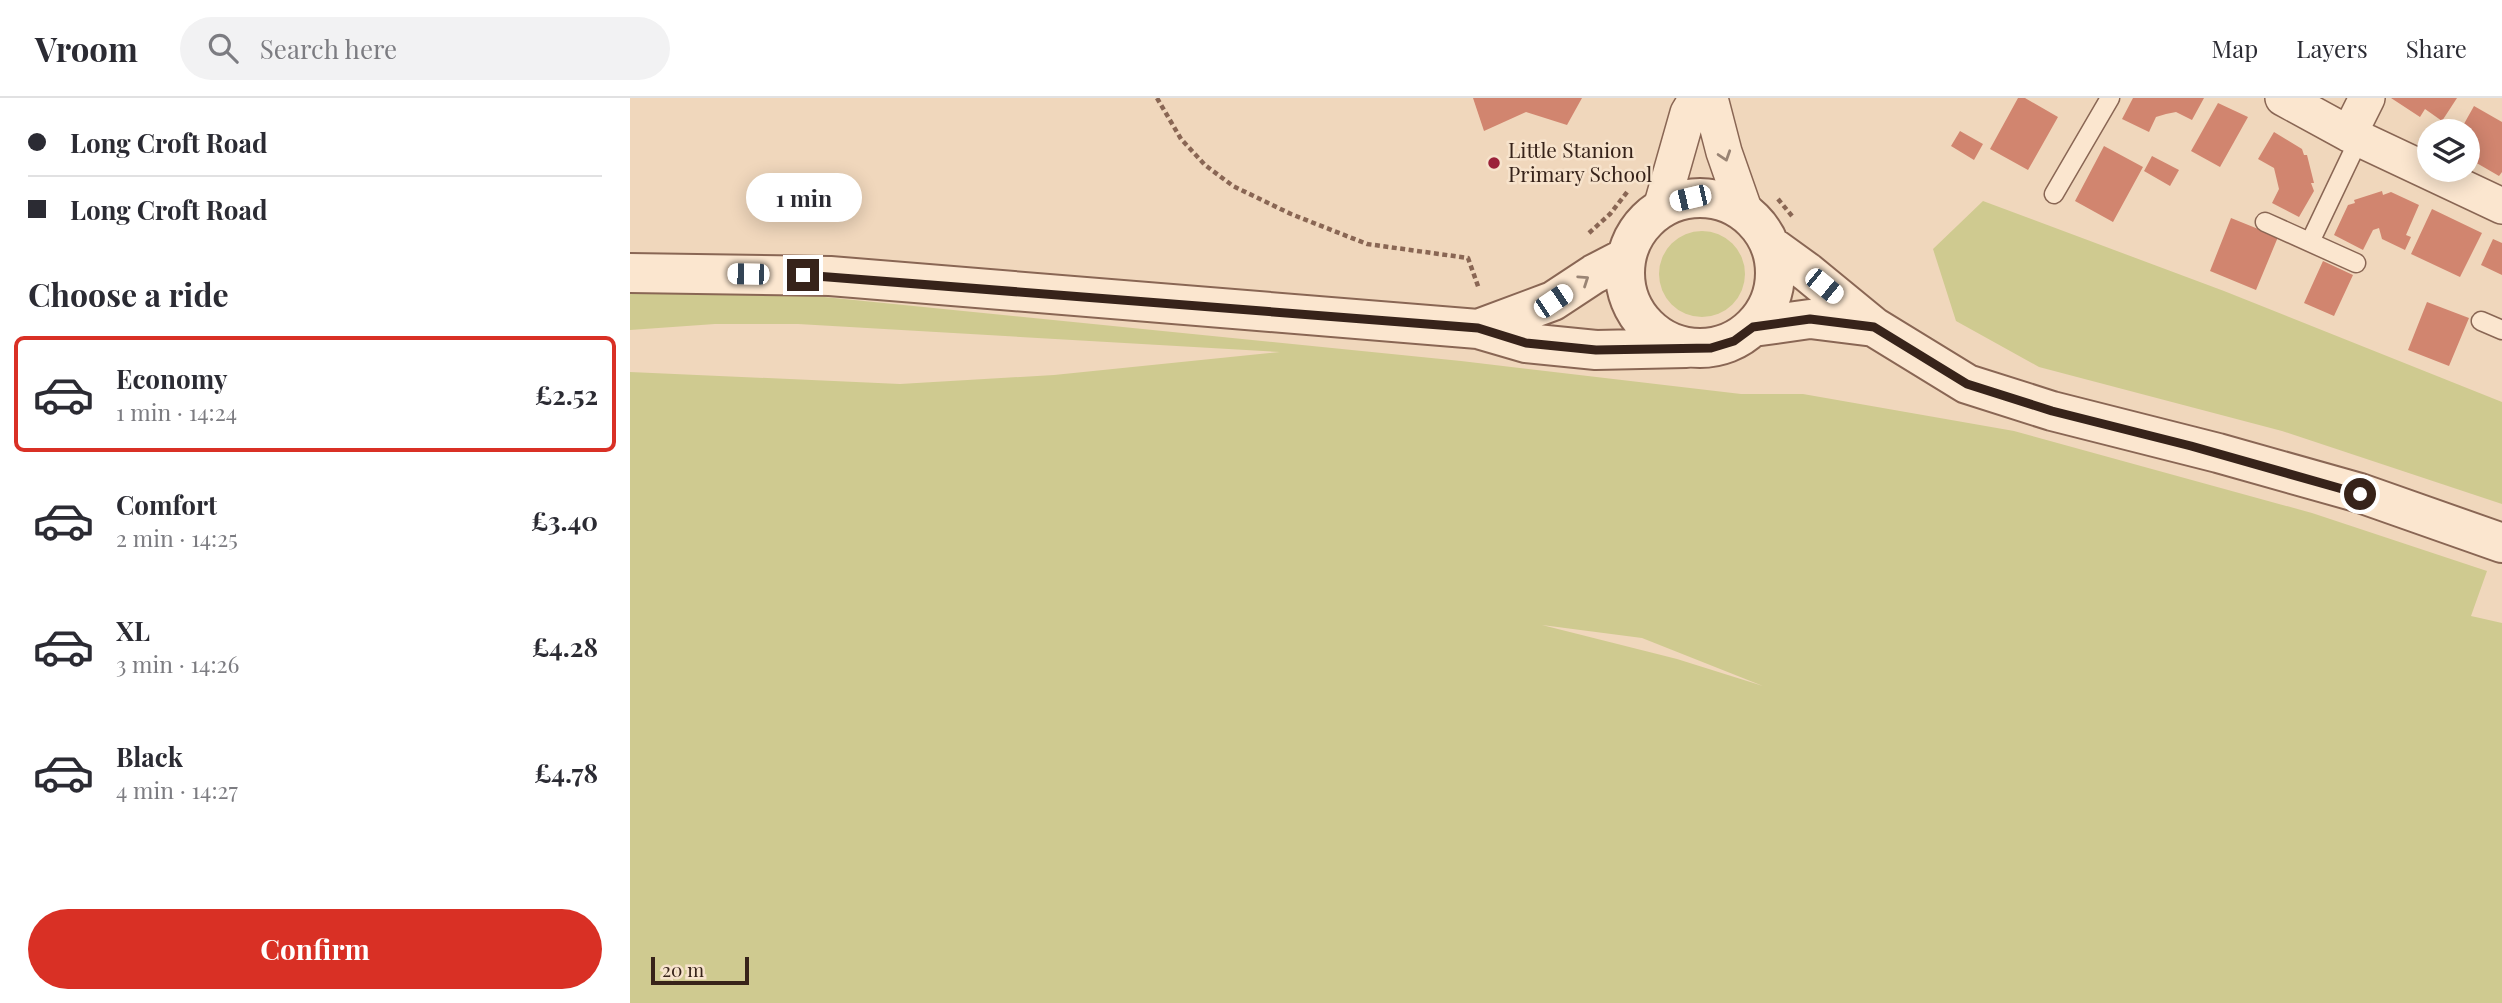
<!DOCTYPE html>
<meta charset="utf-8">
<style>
:root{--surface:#fff;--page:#f2f2f3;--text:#2b2b33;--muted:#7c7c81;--line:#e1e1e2;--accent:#d93025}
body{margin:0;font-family:"Playfair Display",serif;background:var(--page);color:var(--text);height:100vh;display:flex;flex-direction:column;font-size:26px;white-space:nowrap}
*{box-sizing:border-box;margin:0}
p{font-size:23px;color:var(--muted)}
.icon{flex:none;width:38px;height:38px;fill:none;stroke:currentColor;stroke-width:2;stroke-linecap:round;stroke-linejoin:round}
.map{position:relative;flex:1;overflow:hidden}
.details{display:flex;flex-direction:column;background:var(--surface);width:630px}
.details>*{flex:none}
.banner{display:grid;align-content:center;height:154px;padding:0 28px;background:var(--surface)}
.tools{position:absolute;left:1787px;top:21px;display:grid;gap:14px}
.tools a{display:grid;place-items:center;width:63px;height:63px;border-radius:50%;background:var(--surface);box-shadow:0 4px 18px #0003;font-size:35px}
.scale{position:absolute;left:21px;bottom:18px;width:98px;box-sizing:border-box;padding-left:7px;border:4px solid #37231a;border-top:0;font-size:19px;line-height:24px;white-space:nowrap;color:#37231a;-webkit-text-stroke:5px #f7e3cc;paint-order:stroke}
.end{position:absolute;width:32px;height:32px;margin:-16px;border:9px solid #37231a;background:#fff;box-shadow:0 0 0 4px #fff}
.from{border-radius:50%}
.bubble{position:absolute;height:49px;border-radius:24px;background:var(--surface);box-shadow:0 4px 18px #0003;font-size:23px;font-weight:700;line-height:49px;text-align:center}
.car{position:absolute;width:21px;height:42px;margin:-21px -10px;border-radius:9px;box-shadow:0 0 5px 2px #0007;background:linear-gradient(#fff 24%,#345 0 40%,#fff 0 76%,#345 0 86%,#fff 0)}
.banner b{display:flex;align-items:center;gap:24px;height:66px;font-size:26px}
.banner b+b{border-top:2px solid var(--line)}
.banner i{width:18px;height:18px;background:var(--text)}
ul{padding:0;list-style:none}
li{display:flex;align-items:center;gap:21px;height:116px;margin:0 14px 10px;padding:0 14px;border:4px solid transparent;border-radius:10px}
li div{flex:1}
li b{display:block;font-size:26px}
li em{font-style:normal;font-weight:700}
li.current{border-color:var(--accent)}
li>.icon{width:63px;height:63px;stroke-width:1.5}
h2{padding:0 28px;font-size:32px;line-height:84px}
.action{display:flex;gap:14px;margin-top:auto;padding:14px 28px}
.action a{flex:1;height:80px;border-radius:42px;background:var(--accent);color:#fff;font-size:28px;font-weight:700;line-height:80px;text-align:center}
header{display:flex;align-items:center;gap:42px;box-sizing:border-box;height:98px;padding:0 35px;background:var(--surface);border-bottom:2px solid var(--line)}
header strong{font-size:33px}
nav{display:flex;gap:38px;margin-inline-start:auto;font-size:24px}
.search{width:490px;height:63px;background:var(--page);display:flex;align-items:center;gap:18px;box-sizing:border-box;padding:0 24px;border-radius:38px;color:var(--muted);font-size:26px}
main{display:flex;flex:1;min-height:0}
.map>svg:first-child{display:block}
.green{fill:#cfca90;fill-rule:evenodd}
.building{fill:#d1856f}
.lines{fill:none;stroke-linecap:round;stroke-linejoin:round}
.service-casing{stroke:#896654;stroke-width:21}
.minor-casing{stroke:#896654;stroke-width:38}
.tertiary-casing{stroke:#896654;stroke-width:42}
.path{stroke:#896654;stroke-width:4.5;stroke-dasharray:5 3.5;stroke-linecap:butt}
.service{stroke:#fbe6cf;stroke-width:18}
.minor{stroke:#fbe6cf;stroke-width:35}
.tertiary{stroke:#fbe6cf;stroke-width:38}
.oneway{stroke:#998474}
.route{stroke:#37231a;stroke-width:9}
.poi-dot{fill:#9b2139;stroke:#f7e3cc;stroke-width:2.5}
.labels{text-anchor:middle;stroke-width:5;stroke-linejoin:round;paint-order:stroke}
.poi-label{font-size:21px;fill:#37231a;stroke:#f7e3cc;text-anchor:start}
</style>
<header>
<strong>Vroom</strong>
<div class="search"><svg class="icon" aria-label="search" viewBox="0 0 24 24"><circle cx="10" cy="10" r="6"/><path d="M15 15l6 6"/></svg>Search here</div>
<nav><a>Map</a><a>Layers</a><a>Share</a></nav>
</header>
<main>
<section class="details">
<div class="banner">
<b><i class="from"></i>Long Croft Road</b>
<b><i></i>Long Croft Road</b>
</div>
<h2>Choose a ride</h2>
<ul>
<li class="current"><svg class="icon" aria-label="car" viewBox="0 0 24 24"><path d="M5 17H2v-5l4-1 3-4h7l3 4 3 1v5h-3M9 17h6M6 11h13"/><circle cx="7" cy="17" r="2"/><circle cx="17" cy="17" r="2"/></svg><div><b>Economy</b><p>1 min · 14:24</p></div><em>£2.52</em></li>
<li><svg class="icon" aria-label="car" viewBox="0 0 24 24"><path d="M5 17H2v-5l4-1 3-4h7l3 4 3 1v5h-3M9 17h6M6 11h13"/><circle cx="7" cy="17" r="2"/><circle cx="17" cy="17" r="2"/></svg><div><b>Comfort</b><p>2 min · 14:25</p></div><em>£3.40</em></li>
<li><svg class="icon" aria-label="car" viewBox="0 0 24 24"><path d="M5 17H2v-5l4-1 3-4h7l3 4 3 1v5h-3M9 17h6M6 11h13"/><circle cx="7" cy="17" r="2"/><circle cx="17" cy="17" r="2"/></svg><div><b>XL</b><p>3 min · 14:26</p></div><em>£4.28</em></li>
<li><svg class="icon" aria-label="car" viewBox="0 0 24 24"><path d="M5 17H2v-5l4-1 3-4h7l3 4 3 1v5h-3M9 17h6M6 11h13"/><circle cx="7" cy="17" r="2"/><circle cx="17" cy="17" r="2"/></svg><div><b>Black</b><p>4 min · 14:27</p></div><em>£4.78</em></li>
</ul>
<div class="action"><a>Confirm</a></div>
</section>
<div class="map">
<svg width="1872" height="905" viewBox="0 0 1872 905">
<rect width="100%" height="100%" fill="#f0d7bc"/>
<path class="green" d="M1353 103 1594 193 1872 304V406L1652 333 1409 269 1326 223 1303 151Z
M1029 176a43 43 0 1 1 86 0a43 43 0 1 1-86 0Z
M76 187 831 263 1111 296H1173L1384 333 1682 415 1857 473 1841 518 1872 525V905H0V274L270 286 424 277 650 254 168 226H85L0 232V194ZM912 527 1012 540 1133 588 1047 561Z"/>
<path class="building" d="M843 0H952L937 27 896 14 854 33Z
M1388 0H1395L1428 19 1398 72 1360 51Z
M1503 0H1574L1562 22 1546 14 1536 16 1526 19 1519 34 1492 21Z
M1761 0H1827L1812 23 1795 11 1790 19Z
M1588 5 1618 19 1590 69 1561 53Z
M1844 8 1872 24V74L1869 78 1838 60V33H1830Z
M1330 33 1353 46 1344 62 1321 48Z
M1644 34 1672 51 1674 57H1677L1684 85H1681L1684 93 1669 119 1642 105 1649 91 1644 70 1628 61Z
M1474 48 1513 69 1483 124 1445 103Z
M1522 58 1549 72 1540 88 1514 73Z
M1752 93 1753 97 1761 94 1789 107 1776 137 1781 139 1775 152 1752 141 1749 130 1743 132 1733 152 1704 137 1718 107 1725 105 1724 102Z
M1802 111 1852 135 1830 179 1781 156Z
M1601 120 1648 139 1626 192 1580 173Z
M1863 141 1872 145V177L1851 167Z
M1693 163 1723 177 1704 218 1674 205Z
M1797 204 1839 220 1819 268 1778 252Z"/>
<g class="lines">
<g class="service-casing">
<path id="service" d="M1424 96 1480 0
M1635 124 1726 165
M1680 144 1729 41
M1851 223 1872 232"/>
</g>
<g class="minor-casing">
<path id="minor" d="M1080 0 1094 54 1115 114
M1653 0 1719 36 1872 108
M1719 36 1737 0
M1031 110 1058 15 1067 0"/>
</g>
<g class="tertiary-casing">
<path id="tertiary" d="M995 175a75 75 0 1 1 150 0a75 75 0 1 1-150 0Z
M1141 148 1177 174 1244 229 1337 286 1422 313 1588 355 1730 395 1872 445
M0 175 200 178 848 231 896 245 966 252 1056 250
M1123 229 1180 221 1244 229
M848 231 923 203 964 176 995 160"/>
</g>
<path class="path" d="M527 0 551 41 575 67 603 88 661 116 737 146 838 160 849 191
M1148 101 1162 118
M959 135 980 116 998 93"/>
<use href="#service" class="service"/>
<use href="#minor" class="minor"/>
<use href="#tertiary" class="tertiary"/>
</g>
<defs><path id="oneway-chevron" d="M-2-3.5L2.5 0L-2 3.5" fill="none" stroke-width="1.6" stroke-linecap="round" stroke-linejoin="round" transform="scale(1.75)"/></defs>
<g class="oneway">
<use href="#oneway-chevron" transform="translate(1095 58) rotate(72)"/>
<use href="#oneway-chevron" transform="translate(954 182) rotate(-34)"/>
</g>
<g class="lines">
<path class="route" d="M173 177 848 230 896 245 966 252 1081 250 1104 243 1123 229 1180 221 1244 229 1337 286 1422 313 1561 348 1730 396"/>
</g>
<circle class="poi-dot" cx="864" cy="65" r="7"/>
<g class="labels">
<g class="poi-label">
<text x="878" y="60">Little Stanion<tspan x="878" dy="24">Primary School</tspan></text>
</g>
</g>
</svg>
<div class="tools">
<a><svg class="icon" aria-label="layers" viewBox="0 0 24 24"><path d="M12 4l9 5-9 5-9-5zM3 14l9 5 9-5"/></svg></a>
</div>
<div class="scale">20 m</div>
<i class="end from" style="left:1730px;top:396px"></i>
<i class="end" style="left:173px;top:177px"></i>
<div class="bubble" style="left:116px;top:75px;width:116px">1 min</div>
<i class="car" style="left:1060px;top:100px;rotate:257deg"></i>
<i class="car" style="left:118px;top:176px;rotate:271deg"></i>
<i class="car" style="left:1194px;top:188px;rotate:129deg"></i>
<i class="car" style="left:923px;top:203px;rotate:56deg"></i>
</div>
</main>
